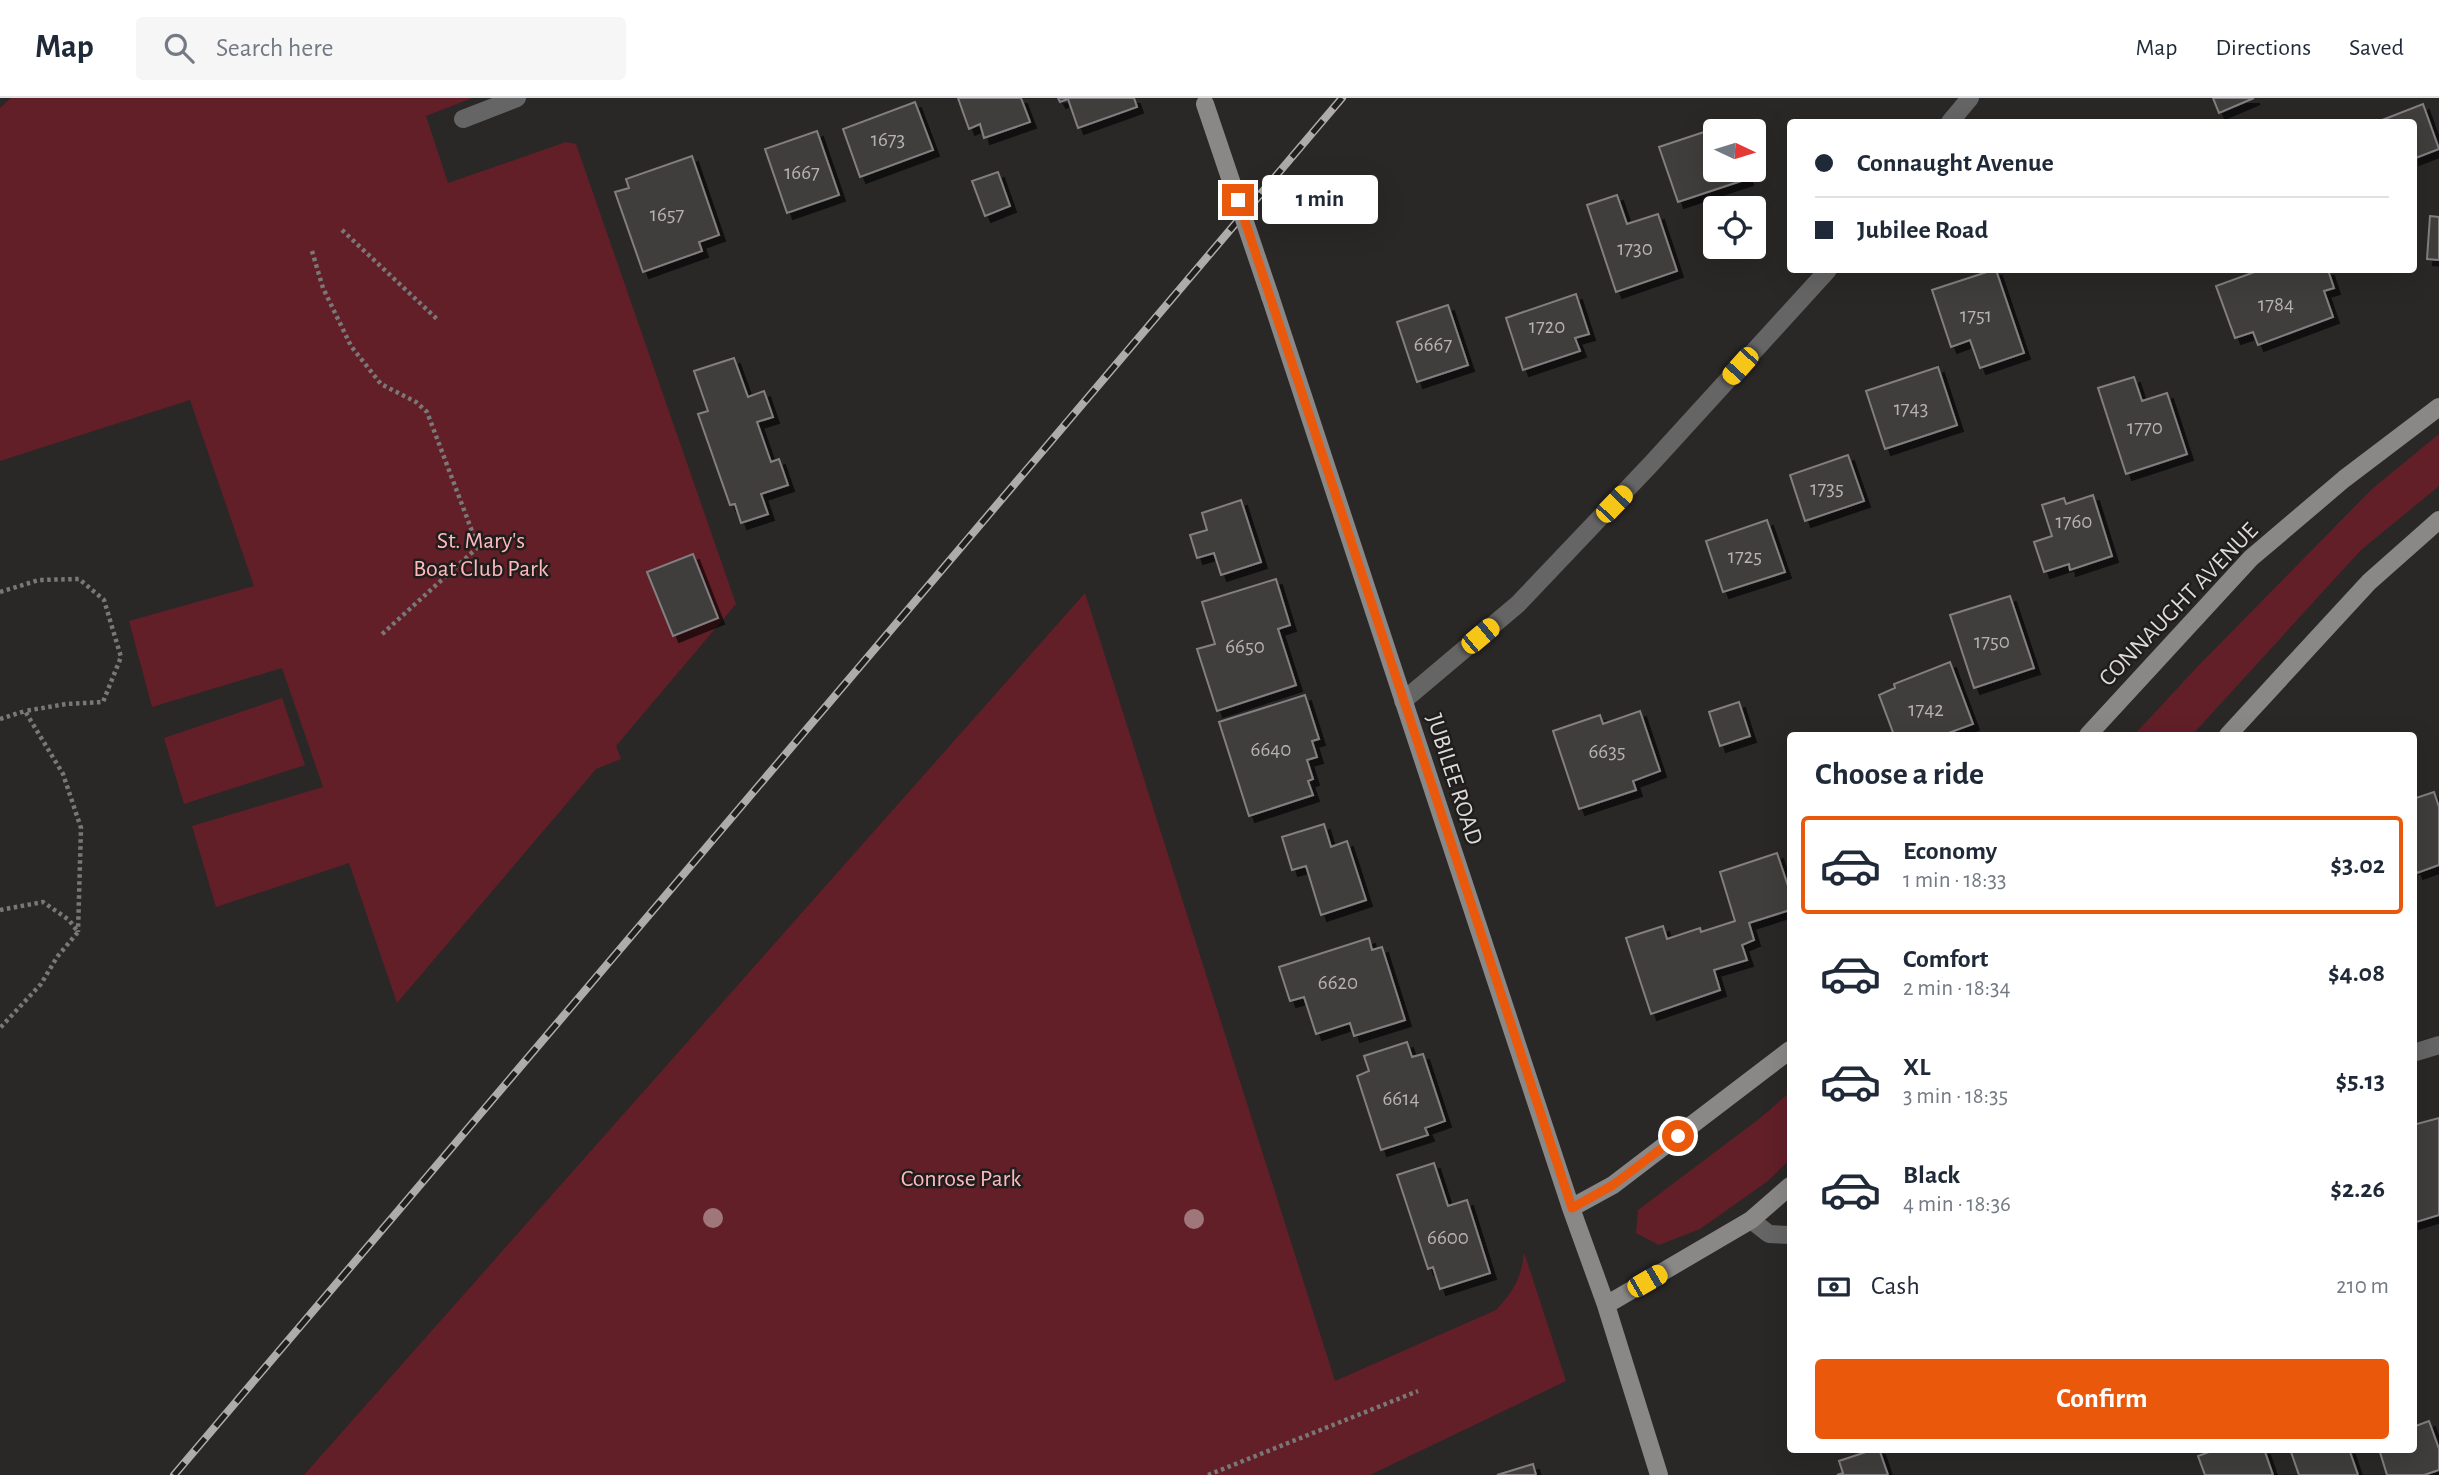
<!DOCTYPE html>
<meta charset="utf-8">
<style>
:root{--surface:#fff;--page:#f6f6f7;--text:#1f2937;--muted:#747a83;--line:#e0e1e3;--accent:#ea580c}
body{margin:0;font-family:"Alegreya Sans",sans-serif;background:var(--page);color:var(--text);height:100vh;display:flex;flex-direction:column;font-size:26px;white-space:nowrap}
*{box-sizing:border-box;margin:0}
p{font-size:23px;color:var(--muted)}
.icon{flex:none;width:38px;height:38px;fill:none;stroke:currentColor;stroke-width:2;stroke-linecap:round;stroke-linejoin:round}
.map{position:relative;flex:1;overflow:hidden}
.drawer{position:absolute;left:1787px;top:634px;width:630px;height:721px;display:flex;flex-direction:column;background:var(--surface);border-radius:7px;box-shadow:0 7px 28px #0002}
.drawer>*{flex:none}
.top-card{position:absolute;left:1787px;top:21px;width:630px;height:154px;border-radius:7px;box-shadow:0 7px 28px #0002;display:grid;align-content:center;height:154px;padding:0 28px;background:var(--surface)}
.needle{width:46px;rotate:94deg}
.fabs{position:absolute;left:1703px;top:21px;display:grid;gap:14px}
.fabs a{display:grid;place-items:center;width:63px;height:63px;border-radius:7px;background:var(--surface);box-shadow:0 7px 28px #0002;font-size:35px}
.end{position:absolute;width:32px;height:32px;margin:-16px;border:9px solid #ea580c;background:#fff;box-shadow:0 0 0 4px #fff}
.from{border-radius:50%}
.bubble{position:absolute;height:49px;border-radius:7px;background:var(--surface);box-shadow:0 7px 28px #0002;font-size:23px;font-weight:700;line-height:49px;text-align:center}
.car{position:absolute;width:21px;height:42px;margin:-21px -10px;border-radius:9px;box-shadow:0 0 5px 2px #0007;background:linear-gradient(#f5c518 24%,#345 0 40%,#f5c518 0 76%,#345 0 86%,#f5c518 0)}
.top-card b{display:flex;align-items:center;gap:24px;height:66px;font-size:26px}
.top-card b+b{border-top:2px solid var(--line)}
.top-card i{width:18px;height:18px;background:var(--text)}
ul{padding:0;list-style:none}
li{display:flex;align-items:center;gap:21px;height:98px;margin:0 14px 10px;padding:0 14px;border:4px solid transparent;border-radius:7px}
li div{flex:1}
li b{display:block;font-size:26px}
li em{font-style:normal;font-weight:700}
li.active{border-color:var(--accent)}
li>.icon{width:63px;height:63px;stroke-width:1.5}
h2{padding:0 28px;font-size:32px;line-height:84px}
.pay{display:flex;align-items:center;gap:18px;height:77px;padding:0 28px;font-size:26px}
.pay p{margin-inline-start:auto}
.action{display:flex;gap:14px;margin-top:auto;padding:14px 28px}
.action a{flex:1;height:80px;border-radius:7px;background:var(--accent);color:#fff;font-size:28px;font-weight:700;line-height:80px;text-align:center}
header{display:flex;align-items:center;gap:42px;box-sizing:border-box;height:98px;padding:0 35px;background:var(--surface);border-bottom:2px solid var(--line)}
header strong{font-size:33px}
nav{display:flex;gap:38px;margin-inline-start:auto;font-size:24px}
.search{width:490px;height:63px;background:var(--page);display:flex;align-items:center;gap:18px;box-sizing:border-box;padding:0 24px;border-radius:7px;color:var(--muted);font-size:26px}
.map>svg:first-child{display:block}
.green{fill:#621f28}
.building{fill:#403c3c;stroke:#837f80;stroke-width:2;filter:url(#shadow)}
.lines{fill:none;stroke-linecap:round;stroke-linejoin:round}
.path{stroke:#7a7777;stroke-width:4.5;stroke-dasharray:3.5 3.5;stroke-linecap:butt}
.street{stroke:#666565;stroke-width:18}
.secondary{stroke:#8a8787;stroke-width:18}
.rail-casing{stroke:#aeabab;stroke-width:8}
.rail{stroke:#201d1d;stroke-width:5;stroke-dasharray:16;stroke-linecap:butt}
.secondary-bridge{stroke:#8a8787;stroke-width:18}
.tree{fill:#9f777a}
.route{stroke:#ea580c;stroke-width:9}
.labels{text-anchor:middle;stroke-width:5;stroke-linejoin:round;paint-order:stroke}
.number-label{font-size:21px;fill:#b6b2b2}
.park-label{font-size:24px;fill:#ffb9bd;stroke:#201d1d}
.street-label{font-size:24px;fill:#dddada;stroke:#201d1d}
</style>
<header>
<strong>Map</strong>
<div class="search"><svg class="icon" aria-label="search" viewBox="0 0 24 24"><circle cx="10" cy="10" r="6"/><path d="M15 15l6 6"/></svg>Search here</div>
<nav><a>Map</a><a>Directions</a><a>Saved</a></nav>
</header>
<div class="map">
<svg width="2439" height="1377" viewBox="0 0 2439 1377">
<defs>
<filter id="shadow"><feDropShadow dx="6" dy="6" stdDeviation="0" flood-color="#0009"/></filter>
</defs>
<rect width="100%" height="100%" fill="#2a2727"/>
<path class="green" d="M11 0H472L426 18 448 85 566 44 576 46 736 506 616 648 621 661 596 671 397 905 349 765 216 809 192 728 323 689 282 570 152 609 129 523 254 488 190 302 0 363V10Z
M2439 336V388L2361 452 2192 637H2134L2200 566 2372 391Z
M1085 495 1335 1283 1496 1212C1513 1194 1522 1179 1524 1154L1566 1283 1370 1377H304Z
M282 600 305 667 184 706 164 640Z
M1790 994V1061L1768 1083 1700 1131 1659 1147 1636 1135 1638 1112 1759 1021Z"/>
<path class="building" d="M958 0H1021L1030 24 984 40 980 26 969 31Z
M1058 0H1134L1137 9 1078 30 1068 1 1060 4Z
M2213 0H2254L2219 15Z
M915 4 933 52 860 79 843 31Z
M2423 6 2439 51 2413 61V24H2377Z
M1728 26 1731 33H1715V72H1744L1747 81 1678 104 1659 49Z
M817 33 839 97 787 115 765 51Z
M692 58 719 137 699 144 702 153 643 174 615 94 629 90 626 81Z
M998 74 1010 108 985 118 972 83Z
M1617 97 1627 126 1658 116 1677 173 1616 194 1587 107Z
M2430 118 2439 119V162L2427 161Z
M1993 172H1996L2024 255 1980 270 1970 242 1951 249 1932 192Z
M2260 172H2328L2334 190 2324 193 2333 219 2258 247 2253 234 2235 240 2216 188Z
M1576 196 1589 236 1575 240 1580 253 1523 272 1506 220Z
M1448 207 1468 267 1417 284 1397 224Z
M734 260 748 299 764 293 773 319 757 324 771 364 779 361 788 387 761 396 768 416 741 425 735 406 730 407 698 316 708 313 694 273Z
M1938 269 1957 327 1885 351 1866 293Z
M2134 279 2142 303 2167 295 2187 356 2126 376 2098 290Z
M1848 357 1864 403 1805 423 1790 377Z
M2093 397 2112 458 2070 472 2069 466 2044 474 2034 444 2052 438 2042 407 2064 400 2066 406Z
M1241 402 1261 464 1221 477 1214 455 1197 460 1190 437 1207 432 1202 415Z
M1767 422 1785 474 1723 494 1706 443Z
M693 456 718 520 673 538 647 474Z
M1276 481 1290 527 1278 531 1296 587 1217 613 1197 551 1215 546 1202 504Z
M2010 498 2034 570 1974 590 1950 517Z
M1950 564 1973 626 1943 637H1894L1879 597 1895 590 1894 586Z
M1305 597 1319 641 1312 643 1317 659 1307 662 1313 681 1308 683 1313 697 1249 718 1219 624Z
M1739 604 1750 638 1720 648 1709 614Z
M1640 613 1660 673 1633 683 1636 692 1579 711 1553 633 1600 617 1603 626Z
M2434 694 2439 709V767L2417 775 2415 769 2413 770V701Z
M1324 726 1331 749 1347 743 1366 802 1321 817 1306 768 1292 772 1282 739Z
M1777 755 1790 794V812L1749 825 1754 842 1742 847 1747 862 1714 872 1720 892 1651 916 1626 840 1663 828 1667 841 1700 830 1701 834 1735 823 1720 774Z
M1369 840 1372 852 1382 849 1405 922 1354 938 1350 925 1316 936 1304 899 1290 903 1279 869Z
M1407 944 1412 959 1423 956 1445 1023 1425 1030 1428 1037 1381 1052 1357 978 1369 973 1364 958Z
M2439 1020V1117L2413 1125V1056L2416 1055 2413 1045V1027Z
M1434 1065 1448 1108 1467 1102 1490 1175 1440 1191 1433 1169 1428 1171 1397 1077Z
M2429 1323 2439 1351V1372L2424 1377H2387L2379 1351H2413V1329Z
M1875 1351H1879L1888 1377H1837L1843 1375 1839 1363Z
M2217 1351H2264L2273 1377H2205L2198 1358Z
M2290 1351H2349L2358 1377H2299Z
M1533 1366 1536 1377H1497Z"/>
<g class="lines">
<path class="path" d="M342 132 438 222
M312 153 323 190 351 248 381 286 416 304 427 314 478 449 380 538
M0 494 39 482 79 481 104 502 121 559 103 604 66 606 25 613
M0 621 25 613 63 676 81 730 78 834
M0 812 43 804 69 822 78 834 57 859 41 886 0 930
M1208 1377 1418 1293"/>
<path class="street" d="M463 21 517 0
M1950 24 1970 0
M1403 603 1518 506 1652 365 1828 172
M2413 955 2439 947
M1751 1122 1769 1136 1790 1137"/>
<path class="secondary" d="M1270 198 1571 1110 1606 1207 1659 1377
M2088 637 2251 460 2344 381 2439 309
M2228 637 2369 484 2439 422
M1571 1110 1613 1087 1790 952
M1606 1207 1751 1122 1790 1088"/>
<g class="rail-casing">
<path id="rail" d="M174 1377 1342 0"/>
</g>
<use href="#rail" class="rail"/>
<path class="secondary-bridge" d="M1205 6 1270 198"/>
</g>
<g class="tree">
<circle cx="713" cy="1120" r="10"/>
<circle cx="1194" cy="1121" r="10"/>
</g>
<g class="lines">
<path class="route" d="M1238 102 1572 1110 1613 1087 1678 1038"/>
</g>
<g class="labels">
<g class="number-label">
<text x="888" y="48">1673</text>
<text x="802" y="81">1667</text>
<text x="667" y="123">1657</text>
<text x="1635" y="157">1730</text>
<text x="2276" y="213">1784</text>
<text x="1976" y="224">1751</text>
<text x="1547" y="235">1720</text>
<text x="1433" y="253">6667</text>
<text x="1911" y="317">1743</text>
<text x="2145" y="336">1770</text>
<text x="1827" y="397">1735</text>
<text x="2074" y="430">1760</text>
<text x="1745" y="465">1725</text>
<text x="1992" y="550">1750</text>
<text x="1245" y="555">6650</text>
<text x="1926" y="618">1742</text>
<text x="1271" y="658">6640</text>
<text x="1607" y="660">6635</text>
<text x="1338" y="891">6620</text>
<text x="1401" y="1007">6614</text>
<text x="1448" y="1146">6600</text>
</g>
<g class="park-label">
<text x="481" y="450">St. Mary's<tspan x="481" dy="28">Boat Club Park</tspan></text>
<text x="961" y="1088">Conrose Park</text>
</g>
<g class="street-label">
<text transform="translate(2178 506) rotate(-46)" y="8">CONNAUGHT AVENUE</text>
<text transform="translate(1455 681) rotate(72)" y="8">JUBILEE ROAD</text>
</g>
</g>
</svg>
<div class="fabs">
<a><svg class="needle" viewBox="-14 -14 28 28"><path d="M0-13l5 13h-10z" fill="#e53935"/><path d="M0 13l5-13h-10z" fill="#747a83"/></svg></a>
<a><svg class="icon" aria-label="locate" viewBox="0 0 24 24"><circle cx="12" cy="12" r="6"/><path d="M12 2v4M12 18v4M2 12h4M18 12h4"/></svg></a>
</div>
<i class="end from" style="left:1678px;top:1038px"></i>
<i class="end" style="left:1238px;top:102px"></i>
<div class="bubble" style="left:1262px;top:77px;width:116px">1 min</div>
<i class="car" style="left:1740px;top:268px;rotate:222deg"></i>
<i class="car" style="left:1614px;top:406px;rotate:44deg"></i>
<i class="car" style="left:1480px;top:538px;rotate:50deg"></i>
<i class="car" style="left:1647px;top:1183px;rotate:60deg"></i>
<div class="top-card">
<b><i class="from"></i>Connaught Avenue</b>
<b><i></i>Jubilee Road</b>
</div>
<section class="drawer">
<h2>Choose a ride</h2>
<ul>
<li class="active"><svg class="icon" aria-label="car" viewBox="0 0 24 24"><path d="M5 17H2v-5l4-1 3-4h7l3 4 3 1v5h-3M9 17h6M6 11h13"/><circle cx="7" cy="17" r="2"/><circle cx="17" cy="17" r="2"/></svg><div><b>Economy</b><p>1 min · 18:33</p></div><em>$3.02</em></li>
<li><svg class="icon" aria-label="car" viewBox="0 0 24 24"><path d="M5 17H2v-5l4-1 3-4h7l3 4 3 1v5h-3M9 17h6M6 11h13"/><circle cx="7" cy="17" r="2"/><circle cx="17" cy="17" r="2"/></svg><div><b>Comfort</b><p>2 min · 18:34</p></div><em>$4.08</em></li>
<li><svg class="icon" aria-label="car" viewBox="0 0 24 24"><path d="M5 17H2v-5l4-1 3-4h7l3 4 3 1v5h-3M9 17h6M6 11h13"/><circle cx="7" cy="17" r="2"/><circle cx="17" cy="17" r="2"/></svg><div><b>XL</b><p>3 min · 18:35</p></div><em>$5.13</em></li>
<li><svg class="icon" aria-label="car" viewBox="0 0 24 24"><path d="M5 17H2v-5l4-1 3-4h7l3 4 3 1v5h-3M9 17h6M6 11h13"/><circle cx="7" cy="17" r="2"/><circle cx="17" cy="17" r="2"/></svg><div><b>Black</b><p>4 min · 18:36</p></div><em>$2.26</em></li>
</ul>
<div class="pay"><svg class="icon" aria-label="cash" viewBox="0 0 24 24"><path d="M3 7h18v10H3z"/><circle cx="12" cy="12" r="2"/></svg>Cash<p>210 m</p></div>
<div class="action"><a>Confirm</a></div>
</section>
</div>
